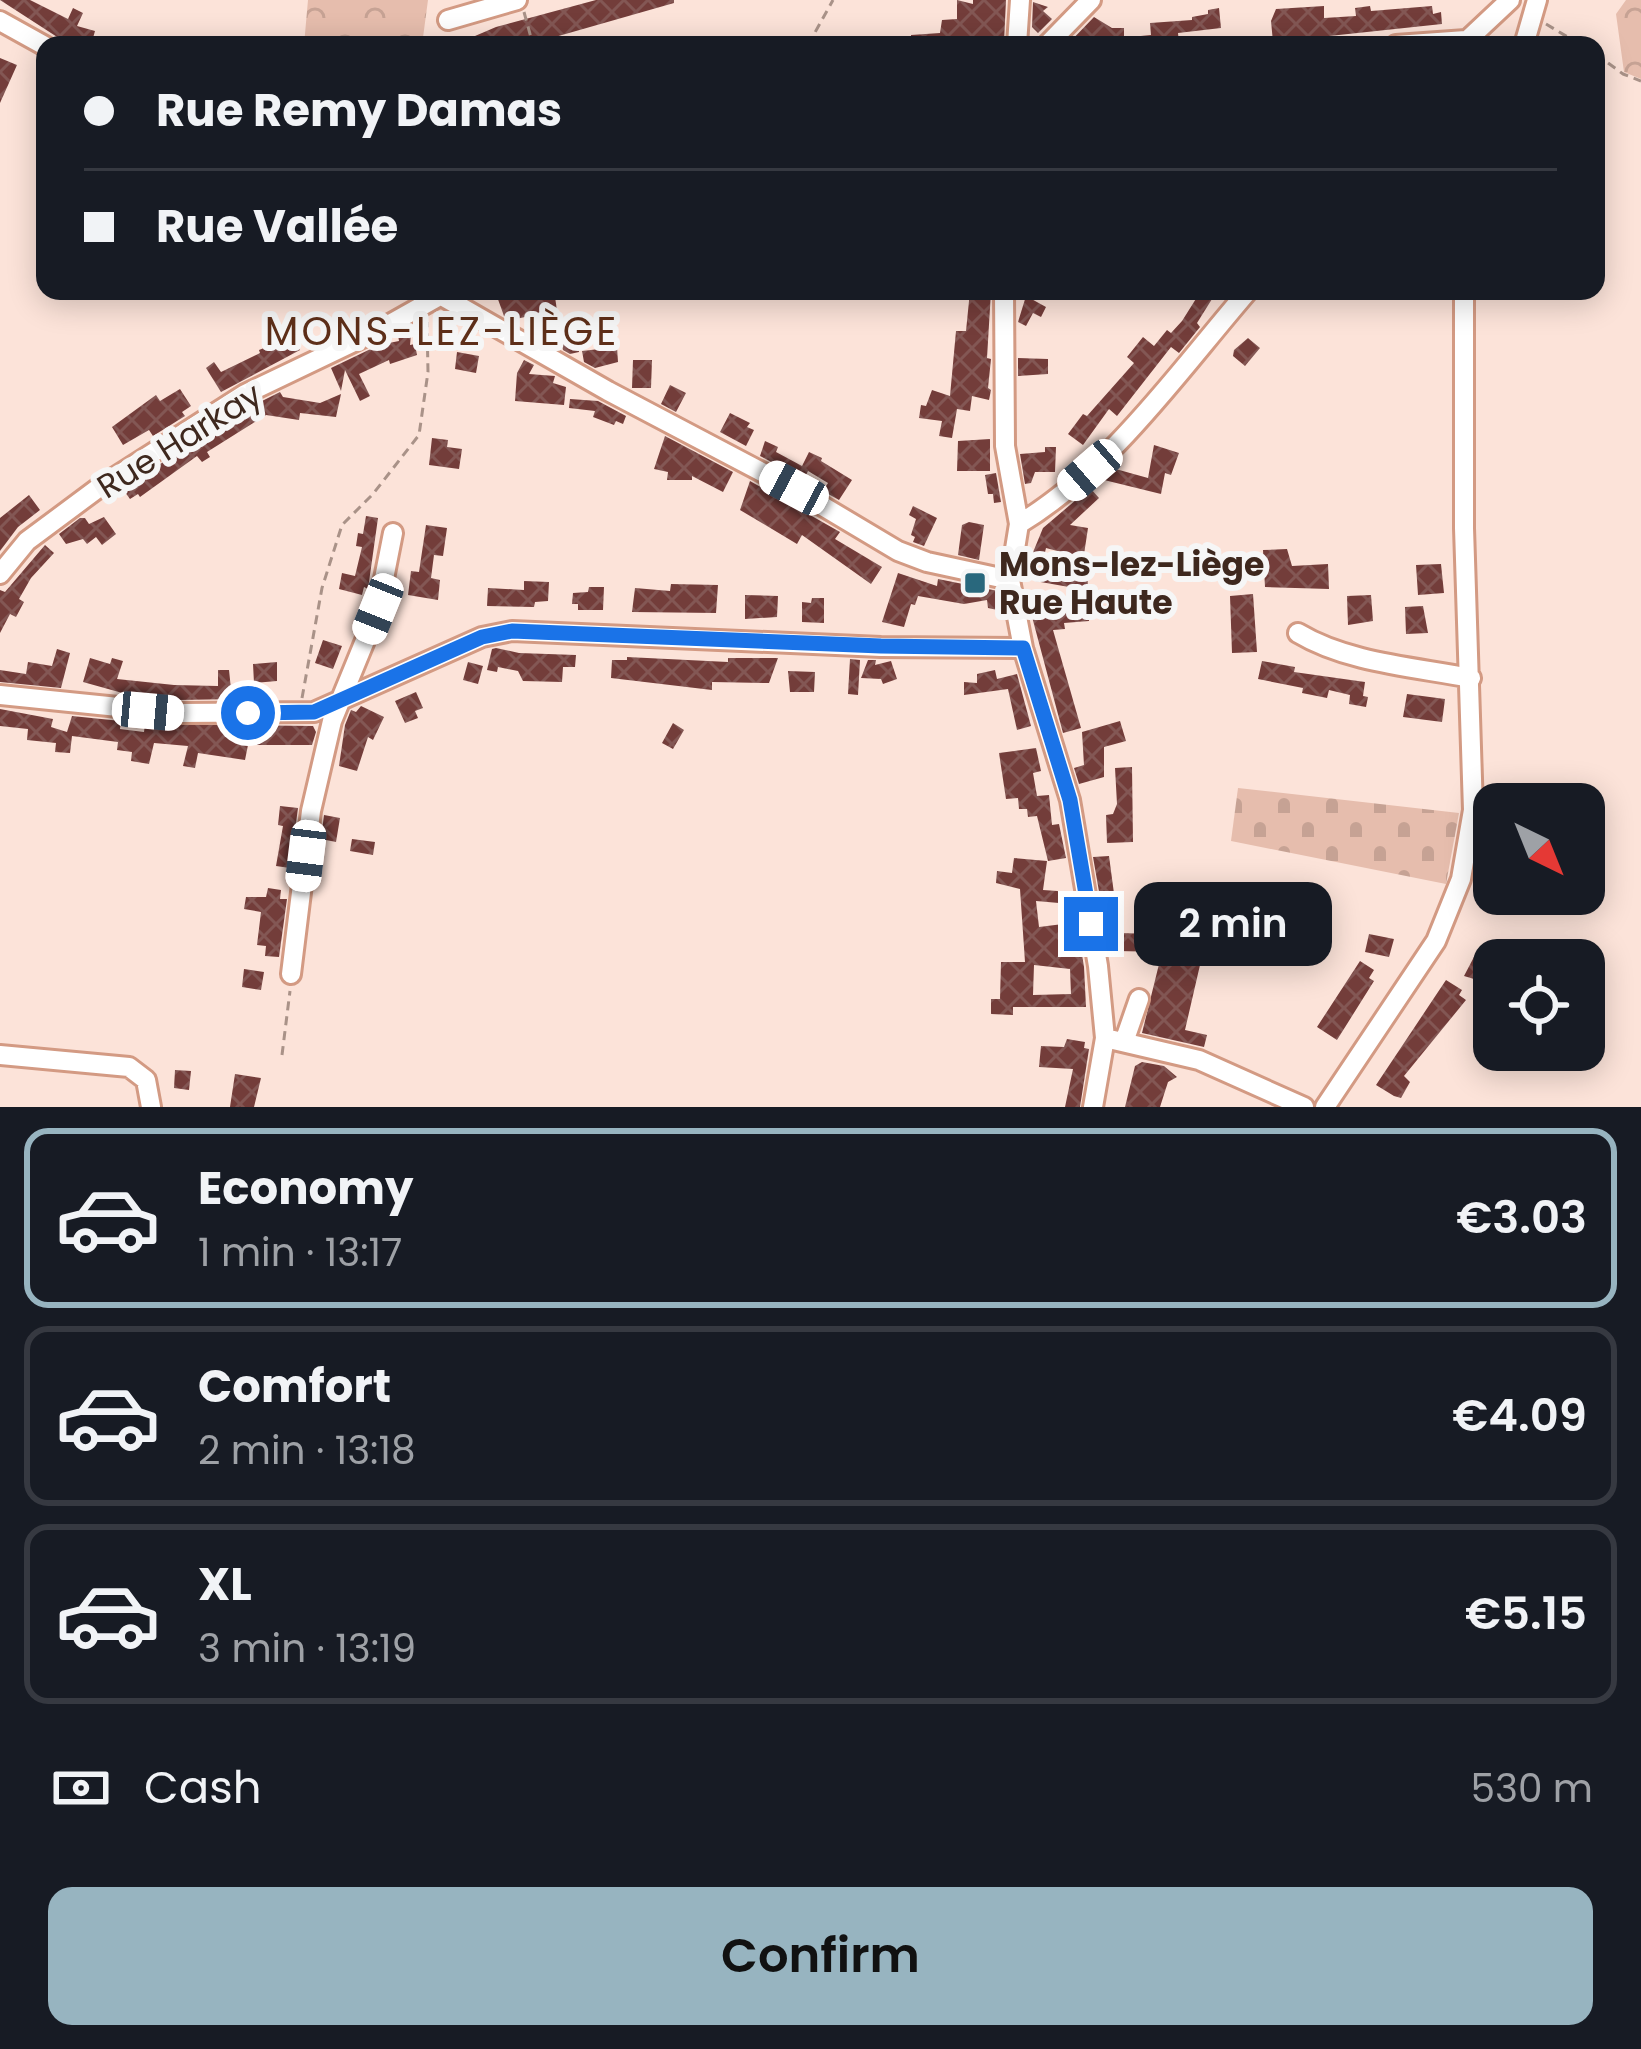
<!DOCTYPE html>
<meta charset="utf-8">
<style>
:root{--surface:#171b24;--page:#242831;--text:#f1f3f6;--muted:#9ea1a6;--line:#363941;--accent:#97b4c0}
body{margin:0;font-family:Poppins,sans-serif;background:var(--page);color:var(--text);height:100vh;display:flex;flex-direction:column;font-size:45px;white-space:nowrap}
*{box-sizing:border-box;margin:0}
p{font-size:39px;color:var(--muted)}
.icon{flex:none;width:66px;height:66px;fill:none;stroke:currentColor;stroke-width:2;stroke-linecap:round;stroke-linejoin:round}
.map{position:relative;height:1107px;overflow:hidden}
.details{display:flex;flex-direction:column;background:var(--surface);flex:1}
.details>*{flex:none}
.banner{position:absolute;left:36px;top:36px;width:1569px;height:264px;border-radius:24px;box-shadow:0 6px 30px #0003;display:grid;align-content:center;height:264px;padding:0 48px;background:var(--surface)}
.needle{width:78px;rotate:137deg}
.buttons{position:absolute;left:1473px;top:783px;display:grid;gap:24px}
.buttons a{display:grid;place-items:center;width:132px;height:132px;border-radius:24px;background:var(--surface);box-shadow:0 6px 30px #0003;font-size:60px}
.end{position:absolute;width:54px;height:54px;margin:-27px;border:15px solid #1a73e8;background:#fff;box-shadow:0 0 0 6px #fff}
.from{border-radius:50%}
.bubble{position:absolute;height:84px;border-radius:24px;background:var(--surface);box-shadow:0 6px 30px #0003;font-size:39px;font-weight:600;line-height:84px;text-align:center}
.car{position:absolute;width:36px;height:72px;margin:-36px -18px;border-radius:15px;box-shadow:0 0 9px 3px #0007;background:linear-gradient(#fff 24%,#345 0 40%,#fff 0 76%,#345 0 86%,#fff 0)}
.banner b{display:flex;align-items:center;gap:42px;height:114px;font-size:45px}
.banner b+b{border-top:3px solid var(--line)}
.banner i{width:30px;height:30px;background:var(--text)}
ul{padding:21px 0 0;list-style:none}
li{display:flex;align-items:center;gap:36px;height:180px;margin:0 24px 18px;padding:0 24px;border:6px solid var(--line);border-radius:24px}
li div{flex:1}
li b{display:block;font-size:45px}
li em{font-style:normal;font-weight:600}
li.selected{border-color:var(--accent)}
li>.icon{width:108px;height:108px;stroke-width:1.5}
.pay{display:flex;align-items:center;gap:30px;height:132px;padding:0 48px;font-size:45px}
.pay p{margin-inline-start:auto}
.cta{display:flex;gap:24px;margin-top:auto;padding:24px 48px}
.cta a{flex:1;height:138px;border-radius:24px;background:var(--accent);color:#111;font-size:48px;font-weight:600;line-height:138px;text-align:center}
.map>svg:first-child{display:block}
.forest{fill:url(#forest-crowns)}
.cemetery{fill:url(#cemetery-stones)}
.building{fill:url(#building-cross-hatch);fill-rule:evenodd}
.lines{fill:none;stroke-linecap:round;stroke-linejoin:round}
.minor-casing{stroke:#d39a83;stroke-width:24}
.path{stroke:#a99288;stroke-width:3;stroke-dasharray:9 6;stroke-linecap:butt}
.minor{stroke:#fff;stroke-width:18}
.route{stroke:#1a73e8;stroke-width:15}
.poi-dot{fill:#29687d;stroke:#f6f6f6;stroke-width:4.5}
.labels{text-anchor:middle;stroke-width:12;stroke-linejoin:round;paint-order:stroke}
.street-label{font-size:33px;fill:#3e281e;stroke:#f6f6f6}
.poi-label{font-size:33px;font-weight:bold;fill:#3e281e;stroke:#f6f6f6;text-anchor:start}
.quarter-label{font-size:39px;letter-spacing:3px;fill:#5e2f19;stroke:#f6f6f6}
</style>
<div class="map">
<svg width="1641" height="1107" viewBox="0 0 1641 1107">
<defs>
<pattern id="forest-crowns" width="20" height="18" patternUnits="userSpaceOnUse" patternTransform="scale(3)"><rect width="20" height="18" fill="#e6bdad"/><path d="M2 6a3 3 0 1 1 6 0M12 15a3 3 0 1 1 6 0" fill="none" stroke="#c6a294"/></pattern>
<pattern id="cemetery-stones" width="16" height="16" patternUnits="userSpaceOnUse" patternTransform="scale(3)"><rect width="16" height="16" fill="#e6bdad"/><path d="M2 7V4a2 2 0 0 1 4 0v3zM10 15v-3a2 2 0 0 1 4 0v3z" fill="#c6a294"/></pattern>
<pattern id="building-cross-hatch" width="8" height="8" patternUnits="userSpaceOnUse" patternTransform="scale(3)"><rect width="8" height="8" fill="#733d3a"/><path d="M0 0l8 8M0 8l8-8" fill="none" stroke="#835754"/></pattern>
</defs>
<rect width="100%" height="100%" fill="#fce3d9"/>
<path class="forest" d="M308 0H428L422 45H304Z
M1626 0H1641V79L1624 72 1616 14Z"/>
<path class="cemetery" d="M1238 788 1459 813 1446 884 1231 841Z"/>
<path class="building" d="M0 0H30L68 19 73 8 83 13 77 26 95 31 91 45 68 44Z
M596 0H674V3L527 45H454L496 27Z
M957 0 973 4V0H1006L1004 42 911 45V35L940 33 942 20 957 19Z
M1033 2 1048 7 1043 11 1052 19 1038 33 1032 27Z
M1324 6V18L1356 16 1355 8 1370 6 1371 11 1432 6 1433 14 1441 12 1442 24 1273 42 1271 21 1276 9Z
M1219 8 1221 28 1178 33 1179 43 1130 45V37L1151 35 1150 23 1192 20V17L1208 14V10Z
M1094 17 1112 28H1124V45H1067Z
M0 58 17 65 0 103Z
M495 291H547L550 298 555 297 558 317 548 338 542 313 512 320 504 316Z
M970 291H991L987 358 991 359 988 388 991 390 989 400 972 396 970 411 957 409 952 438 939 436 942 421 919 418 921 405 926 406 932 390 950 396 956 331H966Z
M1199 294 1212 299 1197 323 1200 327 1179 353 1171 347 1117 416 1109 409 1083 445 1068 434 1083 414 1087 416 1134 363 1127 357 1143 337 1154 346 1167 330 1171 333 1182 321Z
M1026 296 1046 307 1041 317 1033 313 1026 326 1018 322Z
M406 331 411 335 410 345 415 344 417 355 390 364 389 360 359 374 370 396 360 401 345 370 341 391 331 368 379 345 399 341 398 335Z
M263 332 293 336 300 350 221 392 206 368 214 362 221 372 260 353 259 350 269 346Z
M573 332 577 334 579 352 570 354 563 350 560 335Z
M1248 338 1260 348 1245 366 1233 356 1234 350Z
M617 347 618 362 595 368 584 362 582 351Z
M457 352 479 356 476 373 455 369Z
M1018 358 1048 359V374L1018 376Z
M524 360 534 365 529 374 555 376 553 383 566 387 564 405 515 401 517 373Z
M633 360H652L651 388H632Z
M670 385 686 393 676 412 661 404Z
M180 389 191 406 182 412 185 416 153 436 149 430 123 445 112 427 156 395 160 401Z
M280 392 283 397 320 403 341 394 336 417 300 413 299 420 266 415 207 452 210 457 202 462 197 456 140 497 138 494 130 499 122 488 252 406Z
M570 399 598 401 626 416 623 424 616 421 614 425 593 417 595 411 569 408Z
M730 413 750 423 747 427 754 430 746 446 720 432Z
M665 436 733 472 723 492 692 476V480H667L668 472 654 469Z
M432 438 448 440 447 447 462 449 459 469 429 465Z
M990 439V471H957L958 441Z
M765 441 778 447 776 452 802 466 809 452 822 458 821 461 852 480 839 500 823 491 828 483 808 471 804 479 760 456Z
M1154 445 1179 453 1171 475 1165 473 1161 494 1100 479 1112 468 1148 478Z
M1045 447H1056L1055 472H1035L1031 483 1025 484 1020 454 1045 452Z
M996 473 1001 502 994 503 993 494H988L985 475Z
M750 481 840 532 835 539 882 567 871 584 802 535 797 544 740 510Z
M1090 488 1099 498 1070 525 1088 528 1083 561H1087L1089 621 1064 623 1065 629 1053 630 1081 728 1063 733 1027 598 1035 613 1071 610 1069 587 1035 581 1037 571 1068 576 1069 554 1046 548 1042 565 1029 562 1043 528Z
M29 495 40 510 18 527 0 551V518Z
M913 506 937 518 924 546 913 542 915 537 911 535 916 519 909 515Z
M366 516 378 518 368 589 364 587 362 595 339 589 342 573 355 576 362 547 356 546 358 533 363 534Z
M104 517 116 534 102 545 96 537 87 544 83 539 66 544 59 534 80 518H85L89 524Z
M969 522 984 525 979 560 958 555 962 525Z
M426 525 447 528 443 556 434 555 431 578 440 580 438 600 408 595 411 571 419 572Z
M45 545 54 553 31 578 19 599 24 602 16 617 10 614 0 633V590L5 592Z
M1287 549 1292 566 1328 564 1329 589 1265 587 1263 550Z
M1441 564 1444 593 1418 595 1416 565Z
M898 573 937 586 938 579 998 591 1002 611 988 608 987 600 964 604 918 596 915 605 911 604 904 627 882 622Z
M524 581 549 582 548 601 535 602 534 607 487 606 488 588 524 590Z
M671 584 718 585 716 613 632 612 635 588 670 591Z
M589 587H604L603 610H578V604H572L573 593 588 592Z
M1253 594 1257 652 1232 653 1230 596Z
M745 595 778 596 777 617 745 619Z
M1371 595 1373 621 1348 625 1347 596Z
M812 598H824V623L802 622V602L811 603Z
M1423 606 1428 633 1406 634 1405 607Z
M323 640 342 646 333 669 315 663Z
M496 648 519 653 576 655 575 667H563L562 682 523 681 518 671 498 667 497 672 487 670 492 649Z
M57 649 70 653 61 688 0 682V670L26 674 28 662 52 666Z
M627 657 728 662V658H778L769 683 712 682V690L611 678 612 660H627Z
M90 658 110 664 112 658 123 661 117 679 174 685 218 686V670H229L231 689 239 690 238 699 178 700 126 694 83 682Z
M850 659 860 660 858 695 848 694Z
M868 660H876L875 665 891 661 897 679 883 684 881 679 861 678Z
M1262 661 1295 667 1294 672 1365 682 1363 696 1368 697 1366 707 1349 704 1350 695 1329 690 1327 698 1302 693 1303 688 1258 679Z
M277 662V681L254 683 253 664Z
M468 662 483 666 478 684 463 680Z
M995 670 997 679 1017 674 1031 726 1017 730 1008 689 964 695V682L977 683V674Z
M788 671 815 672 814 692H790Z
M416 692 423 708 415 711 418 718 405 723 395 701Z
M1407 694 1445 699 1442 722 1403 717Z
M361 706 384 717 373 740 368 737 357 771 339 766 345 725 351 710 356 712Z
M0 709 53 719 51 727 67 732 72 716 121 721 120 729 144 732 145 724 313 726 316 732 312 745H248L245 760 198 753 195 768 183 766 188 746 154 743 149 764 131 761 132 752 117 750 118 742 72 736 70 753 55 752 56 743 27 740 28 729 0 726Z
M1120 721 1126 741 1104 747V777L1079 784 1074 768 1084 765 1082 732Z
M673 723 684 730 673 749 662 743Z
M1036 748 1041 771 1033 773 1037 796 1049 795 1052 825 1059 824 1066 858 1048 861 1037 816 1028 817 1027 809H1019L1018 798 1006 799 999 753Z
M1132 767 1133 842 1107 843 1106 815 1113 814 1117 804 1115 768Z
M280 806 298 808 290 868 276 866 283 826 278 825Z
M324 815 340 818 336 842 321 839Z
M352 839 375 842 373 855 350 851Z
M1109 856 1115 901 1101 903 1093 857Z
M1014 858 1047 861 1043 890 1072 892 1084 967 1086 1007H1013V1015L991 1014V999H1000L1001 962H1025L1020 889 996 883 997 871 1012 873ZM1036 901 1059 903 1063 924 1039 927ZM1034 965 1070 969 1071 994 1033 995Z
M268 888 281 890 280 899H287L279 957 265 956 266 946 257 945 261 912 244 909 246 897H266Z
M1118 933 1156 934 1155 941 1203 952 1185 1030 1207 1035 1204 1047 1142 1033 1162 952 1118 951Z
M1369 934 1394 939 1389 957 1365 952Z
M1475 955 1494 965V985L1464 976Z
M1360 961 1374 970 1369 978 1374 981 1337 1040 1317 1027Z
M244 969 264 972 261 990 242 987Z
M1446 980 1462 990 1459 995 1466 1000 1404 1076 1410 1082 1401 1098 1394 1096 1376 1085Z
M1067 1039 1085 1042 1084 1048 1089 1049 1080 1107H1065L1073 1069 1039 1067 1041 1046 1064 1047Z
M1142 1062 1164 1066 1177 1077 1168 1082 1160 1107H1125L1135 1066Z
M175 1070 191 1071 189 1090 174 1088Z
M235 1074 261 1078 254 1107H230Z"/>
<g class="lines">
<g class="minor-casing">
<path id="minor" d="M448 20 517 0
M0 21 45 46
M1017 45 1020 0
M1047 45 1091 0
M1396 45 1466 40
M1462 45 1510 0
M1524 45 1537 0
M433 291 608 391 794 489 898 551 927 562 1010 580
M1004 291 1005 446 1019 524 1010 580 1023 648 1070 800 1098 966 1105 1038 1093 1107
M1019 524C1112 468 1178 372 1248 291
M0 574 27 541 101 486 245 394 381 329 445 293
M1298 633C1348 663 1415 667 1471 678
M0 695 177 713 314 712 482 637 512 631 881 647 1023 648
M291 974 311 811 332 721 378 609 393 533
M1105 1038 1199 1060 1304 1107
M1124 1042 1139 999
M0 1055 129 1067 146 1080 151 1107
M1325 1107 1436 941 1461 879 1473 810 1464 528V291"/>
</g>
<path class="path" d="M524 12 533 45
M1546 24 1581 45
M808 45 833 0
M1596 54 1623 74 1641 81
M302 698 322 588 342 525 373 494 419 435 428 372 427 322
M282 1055 290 991"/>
<use href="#minor" class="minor"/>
</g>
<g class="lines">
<path class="route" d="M248 713 314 712 482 637 512 631 881 646 1023 648 1070 800 1091 924"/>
</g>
<rect class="poi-dot" x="963" y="571" width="24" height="24" rx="6"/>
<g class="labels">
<g class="street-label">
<text transform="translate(179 440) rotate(-32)" y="12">Rue Harkay</text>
</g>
<g class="poi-label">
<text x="999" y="576">Mons-lez-Liège<tspan x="999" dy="38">Rue Haute</tspan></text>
</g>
<g class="quarter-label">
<text x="442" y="345">MONS-LEZ-LIÈGE</text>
</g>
</g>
</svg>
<div class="buttons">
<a><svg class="needle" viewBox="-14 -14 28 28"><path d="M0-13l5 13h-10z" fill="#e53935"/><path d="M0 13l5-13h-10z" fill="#9ea1a6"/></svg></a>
<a><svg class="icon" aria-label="locate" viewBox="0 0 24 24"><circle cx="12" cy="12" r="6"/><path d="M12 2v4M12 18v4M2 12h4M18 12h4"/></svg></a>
</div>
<i class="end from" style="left:248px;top:713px"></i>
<i class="end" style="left:1091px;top:924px"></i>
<div class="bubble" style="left:1134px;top:882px;width:198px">2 min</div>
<i class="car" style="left:1090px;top:470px;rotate:229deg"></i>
<i class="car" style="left:794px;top:488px;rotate:298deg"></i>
<i class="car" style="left:378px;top:609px;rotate:202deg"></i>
<i class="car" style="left:148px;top:711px;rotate:95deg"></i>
<i class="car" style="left:306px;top:856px;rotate:187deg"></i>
<div class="banner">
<b><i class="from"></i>Rue Remy Damas</b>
<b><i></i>Rue Vallée</b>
</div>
</div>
<section class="details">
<ul>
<li class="selected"><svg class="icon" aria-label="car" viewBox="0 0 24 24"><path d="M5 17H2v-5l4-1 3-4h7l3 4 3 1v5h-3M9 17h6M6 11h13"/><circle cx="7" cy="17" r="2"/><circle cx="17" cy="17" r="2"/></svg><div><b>Economy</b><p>1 min · 13:17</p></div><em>€3.03</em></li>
<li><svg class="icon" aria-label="car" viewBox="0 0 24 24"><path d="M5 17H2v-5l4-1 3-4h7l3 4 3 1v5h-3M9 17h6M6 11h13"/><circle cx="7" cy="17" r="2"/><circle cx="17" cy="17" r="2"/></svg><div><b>Comfort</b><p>2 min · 13:18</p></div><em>€4.09</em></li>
<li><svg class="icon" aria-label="car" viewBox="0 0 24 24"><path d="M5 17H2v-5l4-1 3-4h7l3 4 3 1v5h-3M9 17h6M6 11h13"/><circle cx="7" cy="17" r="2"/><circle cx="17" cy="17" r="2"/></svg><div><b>XL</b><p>3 min · 13:19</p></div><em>€5.15</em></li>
</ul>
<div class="pay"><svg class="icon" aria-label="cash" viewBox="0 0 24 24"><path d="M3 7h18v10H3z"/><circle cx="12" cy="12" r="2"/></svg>Cash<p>530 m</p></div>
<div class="cta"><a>Confirm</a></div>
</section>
